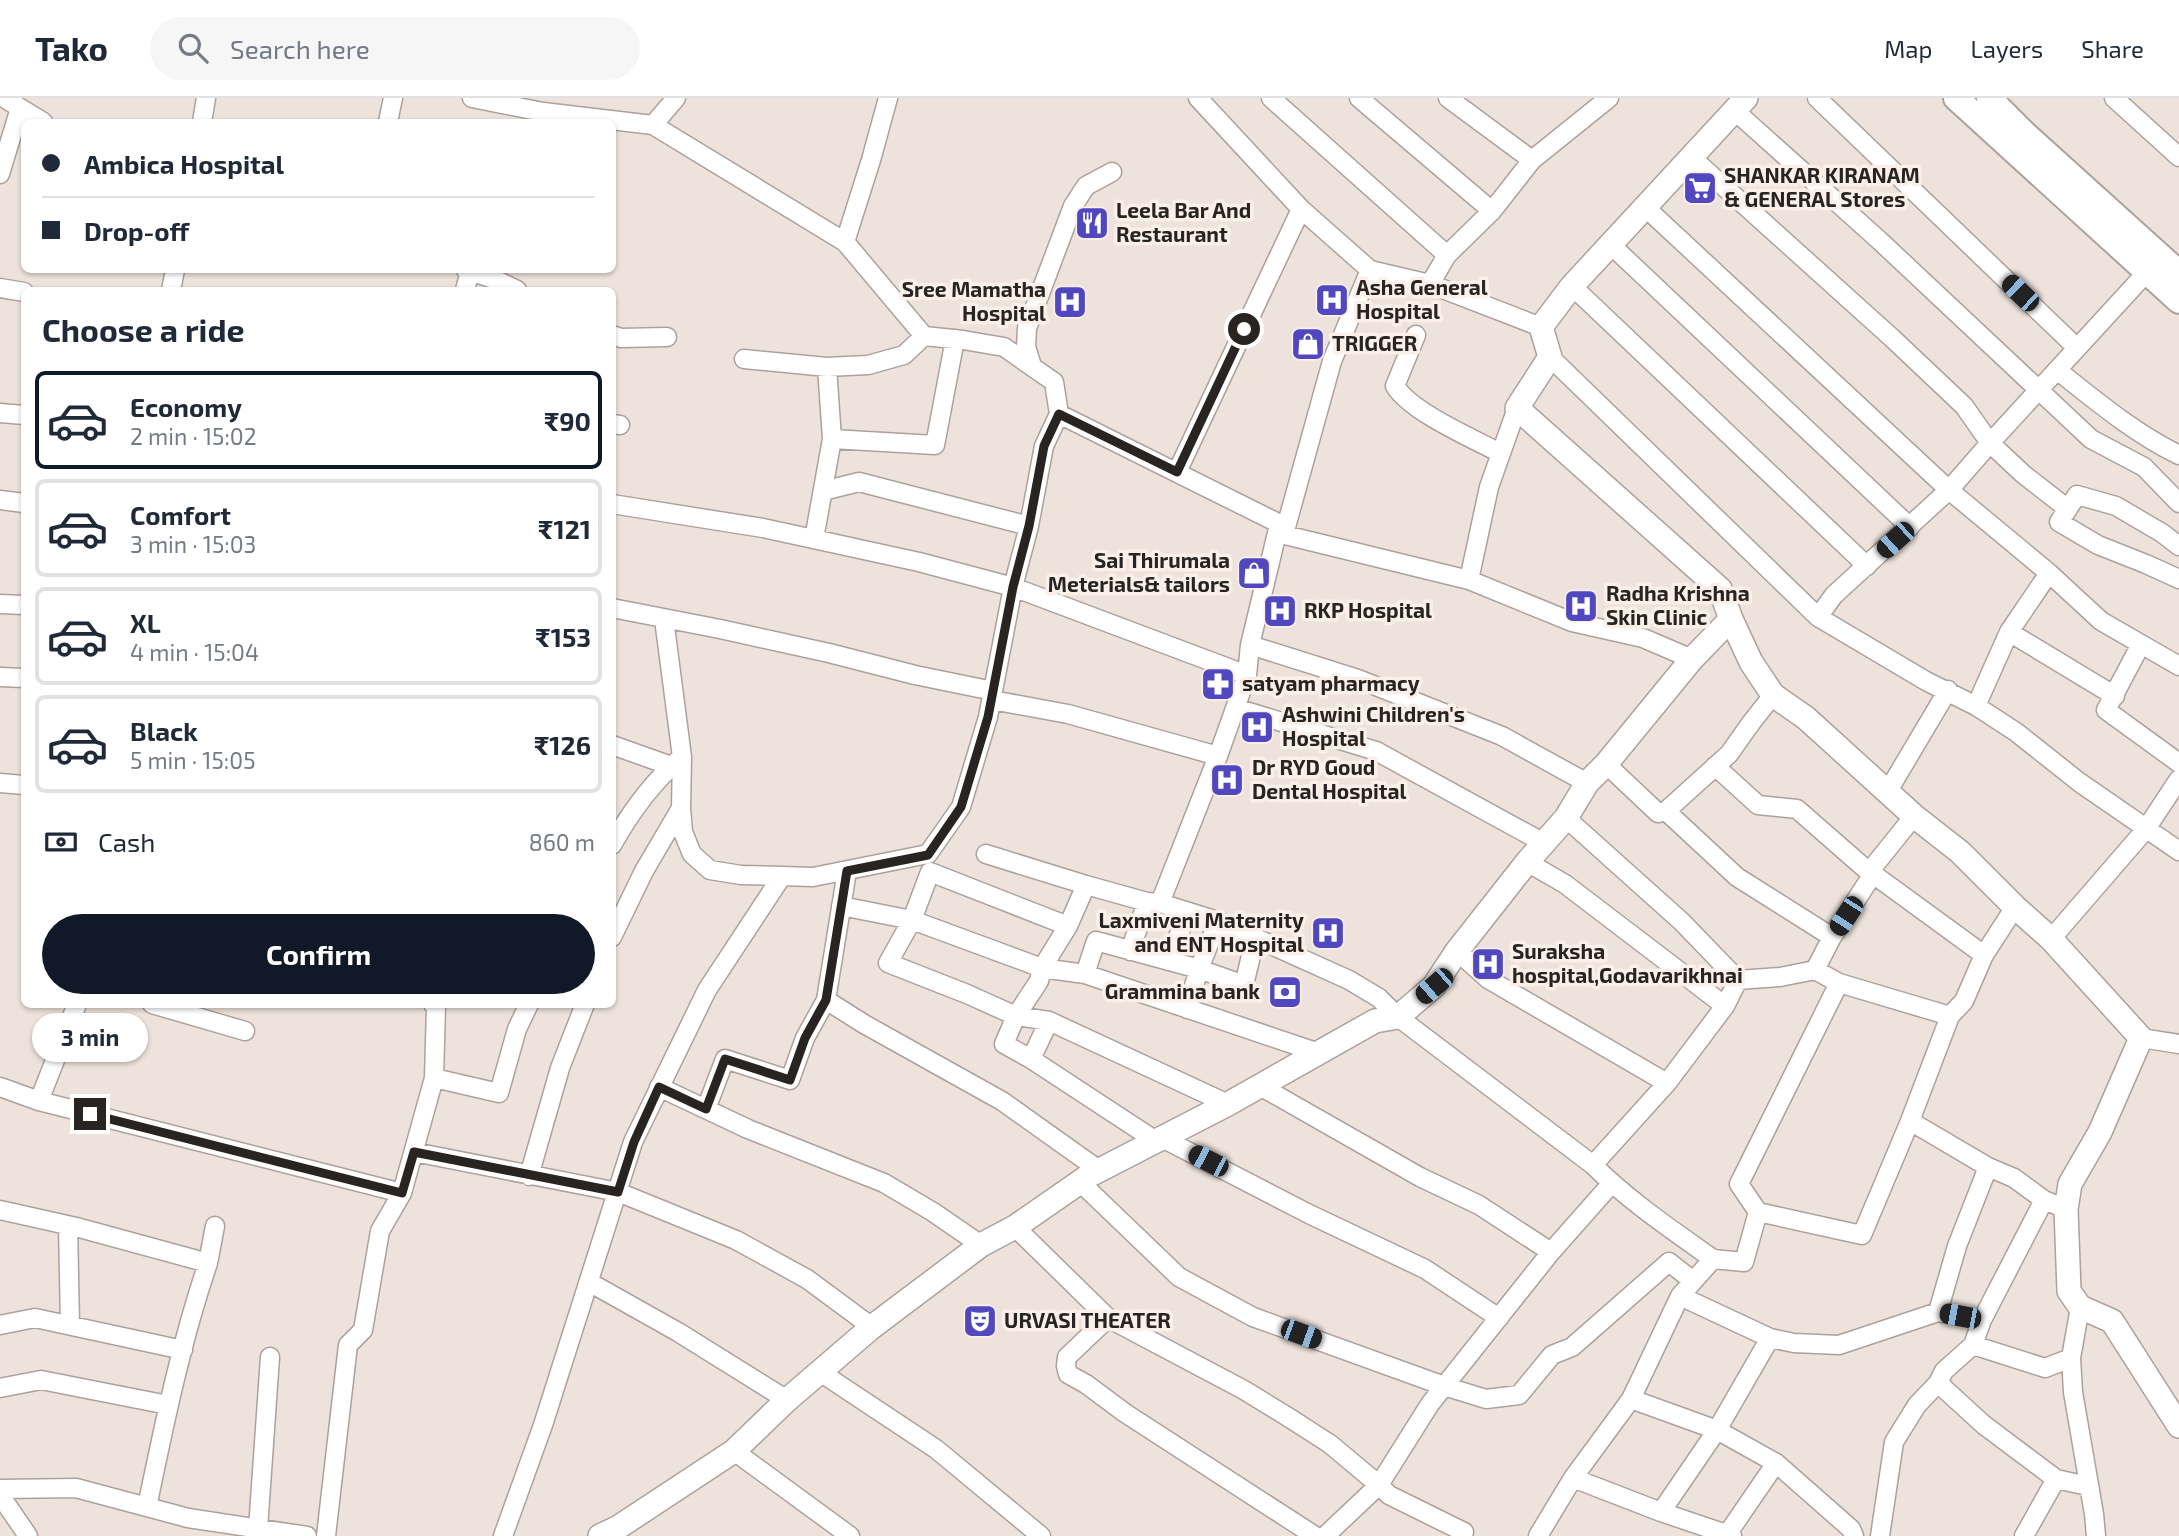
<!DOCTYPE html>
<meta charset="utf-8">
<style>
:root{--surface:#fff;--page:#f6f6f7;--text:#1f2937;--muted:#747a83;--line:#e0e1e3;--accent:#111827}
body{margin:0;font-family:"Exo 2",sans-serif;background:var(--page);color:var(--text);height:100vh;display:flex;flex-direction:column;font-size:26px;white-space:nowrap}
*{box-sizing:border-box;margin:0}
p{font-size:23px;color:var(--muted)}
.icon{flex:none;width:38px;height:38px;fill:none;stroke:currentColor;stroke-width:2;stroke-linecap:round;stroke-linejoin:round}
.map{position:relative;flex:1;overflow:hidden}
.panel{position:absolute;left:21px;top:189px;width:595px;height:721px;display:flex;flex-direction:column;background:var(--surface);border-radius:10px;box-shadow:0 2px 5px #0004}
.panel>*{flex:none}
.guide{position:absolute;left:21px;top:21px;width:595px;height:154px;border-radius:10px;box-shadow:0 2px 5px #0004;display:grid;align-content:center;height:154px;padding:0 21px;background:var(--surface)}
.end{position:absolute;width:32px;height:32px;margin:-16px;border:9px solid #282422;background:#fff;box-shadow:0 0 0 4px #fff}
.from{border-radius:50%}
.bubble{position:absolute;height:49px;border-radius:24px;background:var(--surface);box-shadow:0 2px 5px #0004;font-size:23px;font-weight:700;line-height:49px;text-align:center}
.car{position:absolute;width:21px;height:42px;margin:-21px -10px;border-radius:9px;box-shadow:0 0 5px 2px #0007;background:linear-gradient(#222 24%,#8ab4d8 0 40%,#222 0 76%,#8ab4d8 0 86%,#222 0)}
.guide b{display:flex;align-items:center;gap:24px;height:66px;font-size:26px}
.guide b+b{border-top:2px solid var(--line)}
.guide i{width:18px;height:18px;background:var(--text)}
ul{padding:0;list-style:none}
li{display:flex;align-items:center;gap:21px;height:98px;margin:0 14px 10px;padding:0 7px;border:4px solid var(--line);border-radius:10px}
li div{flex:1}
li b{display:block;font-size:26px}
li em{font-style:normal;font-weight:700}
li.selected{border-color:var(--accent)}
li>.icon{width:63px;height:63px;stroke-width:1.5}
h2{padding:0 21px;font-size:32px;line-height:84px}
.pay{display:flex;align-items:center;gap:18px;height:77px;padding:0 21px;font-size:26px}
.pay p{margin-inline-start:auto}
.action{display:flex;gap:14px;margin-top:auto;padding:14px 21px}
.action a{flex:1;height:80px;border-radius:42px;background:var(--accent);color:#fff;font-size:28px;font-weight:700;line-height:80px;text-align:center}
header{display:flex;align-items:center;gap:42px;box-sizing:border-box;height:98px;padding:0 35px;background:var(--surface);border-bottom:2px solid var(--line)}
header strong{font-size:33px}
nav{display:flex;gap:38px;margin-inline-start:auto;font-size:24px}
.search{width:490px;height:63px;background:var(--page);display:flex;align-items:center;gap:18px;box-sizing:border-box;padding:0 24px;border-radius:38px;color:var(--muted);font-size:26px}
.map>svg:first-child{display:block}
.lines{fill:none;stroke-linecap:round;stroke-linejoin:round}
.minor-casing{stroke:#aca19c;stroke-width:21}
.tertiary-casing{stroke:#aca19c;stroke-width:26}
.secondary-casing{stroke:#aca19c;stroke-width:28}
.minor{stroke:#fff;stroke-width:18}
.tertiary{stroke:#fff;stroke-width:23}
.secondary{stroke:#fff;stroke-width:24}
.route{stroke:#282422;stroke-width:9}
.labels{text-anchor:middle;stroke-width:7;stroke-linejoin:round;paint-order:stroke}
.poi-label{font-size:21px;font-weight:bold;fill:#282422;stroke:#fbefe9;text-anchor:start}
</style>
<header>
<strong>Tako</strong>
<div class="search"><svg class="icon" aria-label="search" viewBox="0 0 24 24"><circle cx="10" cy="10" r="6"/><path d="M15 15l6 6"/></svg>Search here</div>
<nav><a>Map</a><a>Layers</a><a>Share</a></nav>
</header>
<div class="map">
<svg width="2179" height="1438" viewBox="0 0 2179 1438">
<rect width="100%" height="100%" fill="#ede2dc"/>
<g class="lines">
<g class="minor-casing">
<path id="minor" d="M4 0 43 24
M472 0 543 14 653 27 845 144 924 238 963 242 1004 249 1054 284 1059 316 1286 429
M1198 0 1301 111 1370 172 1430 186 1541 229
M1271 0 1447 157
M1359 0 1492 113
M1448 0 1532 62
M1817 0 2077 250
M2114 0 2179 59
M1734 12 1880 143 2091 341 2144 369 2179 405
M202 24 206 0
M388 24 393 0
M653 27 676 0
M1691 59 1892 240 1964 308 1990 345 2023 376 2068 411 2059 424 2098 447 2146 466 2179 481
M0 76 20 10
M1645 109 1949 392 2049 475 2101 523 2179 568
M845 144 871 62 888 0
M1610 146 1910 429
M466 172 494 181 517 192
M1370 172 1332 263 1286 429 1277 435 1250 547 1247 577 1218 658 1160 805 1218 823 1349 882 1379 900 1398 919 1593 1067C1629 1103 1672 1132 1713 1161L1680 1198 1631 1301 1573 1380 1538 1438
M1430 186 1447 157 1492 113 1532 62 1609 0
M1572 188 1867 468
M0 190 24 194
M171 192 175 172
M465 192 470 173
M612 237 621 240 667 239
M1416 237 1395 288C1411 314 1472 340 1500 355
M1550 259 1818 519 1926 583 1976 608 2016 634 2079 684 2179 753
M744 261 827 269 868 267 904 257 924 238
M1032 268 1026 249 1027 230 1073 108 1086 88 1112 74
M2057 272C2096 303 2134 335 2179 357
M0 315 24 317
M612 326 620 327
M832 341 935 347 955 241
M1177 374 1301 111
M823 393 859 384 1029 428
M0 402 24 405
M612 406 763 430 919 464 1013 489 1247 577
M2061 421 2077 397 2116 408 2162 435 2179 448
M1277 435 1469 482 1489 389 1517 310
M814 441 832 341 827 269
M2049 475 2009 534 2115 598
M1469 482 1572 524 1643 540 1692 561
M0 506 24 507
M612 510 720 531 829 555 915 577 993 593
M1818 519 1834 497 1949 392 1990 345 2147 174
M664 521 682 659 681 710 683 734 692 756 710 772 741 777 782 778
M2141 546 2106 612 2179 665
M1250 547 1358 581 1502 638 1587 685
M0 579 24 580
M992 602 1068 616 1218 658
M1976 608 2009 534
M1236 610 1376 653 1544 745
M612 647 671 668
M1606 666 1658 715 1666 713 1737 779 1832 839 1873 776 1869 774 1914 718
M1715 668 1758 707 1797 711 1869 774
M0 685 24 687
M1888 693 1948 592
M1666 713 1729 656 1751 625 1773 597
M612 747C630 715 653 683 682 659
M986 756 1086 787 1147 804 1160 805
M1527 764 1565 786 1725 908
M1873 776 1984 857
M1086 787 1068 828 1042 870 1039 883 1016 918 1004 946 1031 961 1156 1043
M841 808 912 822 888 865 967 896 1016 918 1049 923 1228 1006
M1068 828 930 774 912 822 1042 870 1085 876 1319 955
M612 839 644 773 681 710
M1832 839 1815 872 1839 885 1950 918 1964 903 1984 857 2015 809
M2051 841 2146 731 2179 681
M1130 853 1147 804
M1457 853 1488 881 1667 985 1725 908 1738 882 1682 824 1566 720
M1169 863 1187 815
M1085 876 1096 843 1199 871 1244 887 1255 841
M1738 882 1780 879 1815 872
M826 902 864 926 1002 1003 1099 1072
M77 906 39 1003 402 1095
M152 906 245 933
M1187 911 1199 871 1218 823
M2141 940 2179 946
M1031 961 1049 923
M434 980 499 995 517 931 529 906
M1260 988 1420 1079 1479 1107 1551 1154
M0 989 39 1003
M659 989 748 1031 884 1085 933 1114 981 1147
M706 1011 725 961 790 982 805 940 826 902 847 773
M1910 1023 1988 1069 2014 1080 2044 1102 2066 1111
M1162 1040 1309 1116 1425 1171 1499 1220
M414 1054 618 1094 736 1142 807 1181 872 1229
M1593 1067 1667 985
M529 1078 560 970 585 906
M1080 1084 1179 1179 1253 1219 1444 1288 1486 1301 1519 1297 1552 1257 1572 1249 1669 1164 1693 1183
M0 1112 76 1129 208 1165 215 1128
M1758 1114 1739 1086 1839 885
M68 1127 70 1227
M1015 1129 1108 1220 1244 1292 1288 1319 1330 1346 1379 1387 1389 1397 1464 1434 1462 1438
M1713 1161 1744 1164 1758 1114 1862 1137 1910 1023 1950 918
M589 1184 678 1234 787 1302
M1680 1198 1770 1240 1794 1245 1839 1247 1938 1214 1982 1222 1973 1247 2045 1270 2071 1260 2080 1209
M1938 1214 1957 1148 1988 1069
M1108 1220 1067 1259 1066 1268 1068 1276 1086 1286 1125 1315 1315 1438
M1982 1222 2044 1102
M0 1227 35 1220 183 1252
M2071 1260 2073 1294 2094 1416 2096 1438
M820 1274 936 1351 1041 1438
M1938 1285 1984 1327 2056 1381 2088 1388
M0 1290 41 1282 168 1307
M1631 1301 1717 1332 1776 1365 1851 1431 1854 1438
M734 1353 850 1438
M1573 1380 1661 1414 1717 1332 1770 1240
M0 1391 76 1390 188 1420 307 1438
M0 1397 28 1438
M147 1409C164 1327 181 1244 208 1165
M1661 1414 1732 1438
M258 1431 270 1259
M326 1438 348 1247 363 1232 380 1133 402 1095 434 980 436 908 433 906
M503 1438 543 1327 633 1044 707 892 782 778 813 779 928 756 961 709 988 619 1013 489 1029 428 1044 348 1059 316
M1325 1438 1379 1387 1430 1306 1551 1154 1612 1085
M1726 1438 1776 1365
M1880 1438 1894 1344 1917 1307 1938 1285 1944 1273 1973 1247
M2024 1438 2056 1381"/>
</g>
<g class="tertiary-casing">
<path id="tertiary" d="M1746 0 1572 188 1541 229 1550 259 1517 310 1720 491 1731 521 1751 564 1773 597 1806 620 1914 718 1960 754 2015 809 2051 841 2141 940 2100 1034 2070 1086 2066 1111 2069 1193 2080 1209 2112 1223 2179 1328
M600 1438 617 1430 734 1353 787 1302 872 1229 981 1147 1015 1129 1090 1077 1228 1006 1375 923 1398 919 1434 888 1457 853 1527 764 1566 720 1587 685 1606 666 1692 561 1731 521"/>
</g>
<g class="secondary-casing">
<path id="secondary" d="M1956 0 2179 203
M1989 0 2026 37 2179 175"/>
</g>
<use href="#minor" class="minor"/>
<use href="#tertiary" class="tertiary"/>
<use href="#secondary" class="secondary"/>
</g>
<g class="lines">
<path class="route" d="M90 1016 402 1095 414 1054 618 1094 634 1044 659 989 706 1011 725 961 790 982 805 940 826 902 847 773 928 757 961 709 988 619 1013 489 1029 428 1044 348 1059 316 1177 374 1244 231"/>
</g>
<defs>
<g id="supermarket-square" transform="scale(1.75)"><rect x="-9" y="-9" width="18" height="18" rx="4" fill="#5147be" stroke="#fbefe9"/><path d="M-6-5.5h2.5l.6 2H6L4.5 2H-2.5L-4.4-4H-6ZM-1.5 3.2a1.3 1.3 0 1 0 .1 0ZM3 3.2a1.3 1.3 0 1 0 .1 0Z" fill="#fff"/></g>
<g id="restaurant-square" transform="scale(1.75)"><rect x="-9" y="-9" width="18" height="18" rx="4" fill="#5147be" stroke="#fbefe9"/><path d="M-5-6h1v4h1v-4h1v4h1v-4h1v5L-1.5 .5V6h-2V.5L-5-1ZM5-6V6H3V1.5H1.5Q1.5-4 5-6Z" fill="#fff"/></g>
<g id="hospital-square" transform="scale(1.75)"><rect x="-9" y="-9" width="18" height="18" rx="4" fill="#5147be" stroke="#fbefe9"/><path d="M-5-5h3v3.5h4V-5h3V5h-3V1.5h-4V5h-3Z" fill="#fff"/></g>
<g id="shop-square" transform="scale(1.75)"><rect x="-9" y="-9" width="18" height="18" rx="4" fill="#5147be" stroke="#fbefe9"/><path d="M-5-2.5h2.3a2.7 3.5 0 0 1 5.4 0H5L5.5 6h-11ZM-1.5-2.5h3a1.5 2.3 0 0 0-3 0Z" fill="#fff"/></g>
<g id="pharmacy-square" transform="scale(1.75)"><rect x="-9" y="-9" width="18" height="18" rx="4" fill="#5147be" stroke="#fbefe9"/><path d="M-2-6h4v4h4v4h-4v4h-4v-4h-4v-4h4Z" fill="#fff"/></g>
<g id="bank-square" transform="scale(1.75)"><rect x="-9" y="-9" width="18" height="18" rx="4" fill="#5147be" stroke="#fbefe9"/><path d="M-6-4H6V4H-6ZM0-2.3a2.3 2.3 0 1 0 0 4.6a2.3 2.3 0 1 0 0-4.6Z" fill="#fff"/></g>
<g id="theatre-square" transform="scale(1.75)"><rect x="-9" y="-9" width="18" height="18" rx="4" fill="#5147be" stroke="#fbefe9"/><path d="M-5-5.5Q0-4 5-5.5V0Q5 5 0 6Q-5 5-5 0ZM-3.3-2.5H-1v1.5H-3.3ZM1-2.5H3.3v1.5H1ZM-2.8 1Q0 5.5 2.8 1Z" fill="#fff"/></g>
</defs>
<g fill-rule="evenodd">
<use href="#supermarket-square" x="1700" y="90"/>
<use href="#restaurant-square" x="1092" y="125"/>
<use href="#hospital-square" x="1332" y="202"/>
<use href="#hospital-square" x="1070" y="204"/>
<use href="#shop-square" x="1308" y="246"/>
<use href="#shop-square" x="1254" y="475"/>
<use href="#hospital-square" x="1581" y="508"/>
<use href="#hospital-square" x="1280" y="513"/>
<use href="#pharmacy-square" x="1218" y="586"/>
<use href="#hospital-square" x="1257" y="629"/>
<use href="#hospital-square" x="1227" y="682"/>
<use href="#hospital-square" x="1328" y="835"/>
<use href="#hospital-square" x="1488" y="866"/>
<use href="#bank-square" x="1285" y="894"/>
<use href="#theatre-square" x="980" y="1223"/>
</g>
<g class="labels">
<g class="poi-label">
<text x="1724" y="85">SHANKAR KIRANAM<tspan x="1724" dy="24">&amp; GENERAL Stores</tspan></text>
<text x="1116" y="120">Leela Bar And<tspan x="1116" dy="24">Restaurant</tspan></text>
<text x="1356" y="197">Asha General<tspan x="1356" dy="24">Hospital</tspan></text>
<text x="1046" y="199" text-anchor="end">Sree Mamatha<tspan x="1046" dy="24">Hospital</tspan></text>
<text x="1332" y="253">TRIGGER</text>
<text x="1230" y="470" text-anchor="end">Sai Thirumala<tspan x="1230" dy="24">Meterials&amp; tailors</tspan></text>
<text x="1606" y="503">Radha Krishna<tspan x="1606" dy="24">Skin Clinic</tspan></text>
<text x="1304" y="520">RKP Hospital</text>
<text x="1242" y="593">satyam pharmacy</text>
<text x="1282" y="624">Ashwini Children's<tspan x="1282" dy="24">Hospital</tspan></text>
<text x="1252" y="677">Dr RYD Goud<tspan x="1252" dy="24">Dental Hospital</tspan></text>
<text x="1304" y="830" text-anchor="end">Laxmiveni Maternity<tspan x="1304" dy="24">and ENT Hospital</tspan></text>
<text x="1512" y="861">Suraksha<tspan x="1512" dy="24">hospital,Godavarikhnai</tspan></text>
<text x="1260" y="901" text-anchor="end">Grammina bank</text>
<text x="1004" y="1230">URVASI THEATER</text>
</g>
</g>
</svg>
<i class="end from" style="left:1244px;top:231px"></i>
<i class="end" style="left:90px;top:1016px"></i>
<div class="bubble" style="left:32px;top:915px;width:116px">3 min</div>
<i class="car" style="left:2020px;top:195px;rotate:314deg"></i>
<i class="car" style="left:1895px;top:442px;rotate:228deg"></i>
<i class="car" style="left:1846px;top:818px;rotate:213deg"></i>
<i class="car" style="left:1434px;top:888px;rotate:229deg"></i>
<i class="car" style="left:1208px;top:1063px;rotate:297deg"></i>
<i class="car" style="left:1960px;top:1218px;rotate:281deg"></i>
<i class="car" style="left:1301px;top:1236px;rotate:110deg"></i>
<div class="guide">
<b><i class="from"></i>Ambica Hospital</b>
<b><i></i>Drop-off</b>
</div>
<section class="panel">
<h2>Choose a ride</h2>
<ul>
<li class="selected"><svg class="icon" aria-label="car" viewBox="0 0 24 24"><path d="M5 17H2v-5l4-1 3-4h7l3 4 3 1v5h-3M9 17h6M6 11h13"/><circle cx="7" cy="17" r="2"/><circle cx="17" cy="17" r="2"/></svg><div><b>Economy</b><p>2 min · 15:02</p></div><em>₹90</em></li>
<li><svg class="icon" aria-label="car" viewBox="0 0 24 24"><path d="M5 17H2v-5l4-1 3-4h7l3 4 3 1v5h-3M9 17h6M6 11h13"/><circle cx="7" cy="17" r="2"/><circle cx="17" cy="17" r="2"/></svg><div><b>Comfort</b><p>3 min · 15:03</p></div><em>₹121</em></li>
<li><svg class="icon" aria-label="car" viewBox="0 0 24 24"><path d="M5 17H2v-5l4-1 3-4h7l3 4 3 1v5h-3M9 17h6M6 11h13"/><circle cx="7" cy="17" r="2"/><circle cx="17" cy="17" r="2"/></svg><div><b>XL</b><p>4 min · 15:04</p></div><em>₹153</em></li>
<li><svg class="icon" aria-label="car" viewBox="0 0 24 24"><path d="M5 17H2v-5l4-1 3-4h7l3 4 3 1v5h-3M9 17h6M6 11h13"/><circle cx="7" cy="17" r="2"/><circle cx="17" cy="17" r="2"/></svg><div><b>Black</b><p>5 min · 15:05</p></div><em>₹126</em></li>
</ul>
<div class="pay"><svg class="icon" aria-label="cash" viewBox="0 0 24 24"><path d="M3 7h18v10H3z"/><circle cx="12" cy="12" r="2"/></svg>Cash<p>860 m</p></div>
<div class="action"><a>Confirm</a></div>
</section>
</div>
